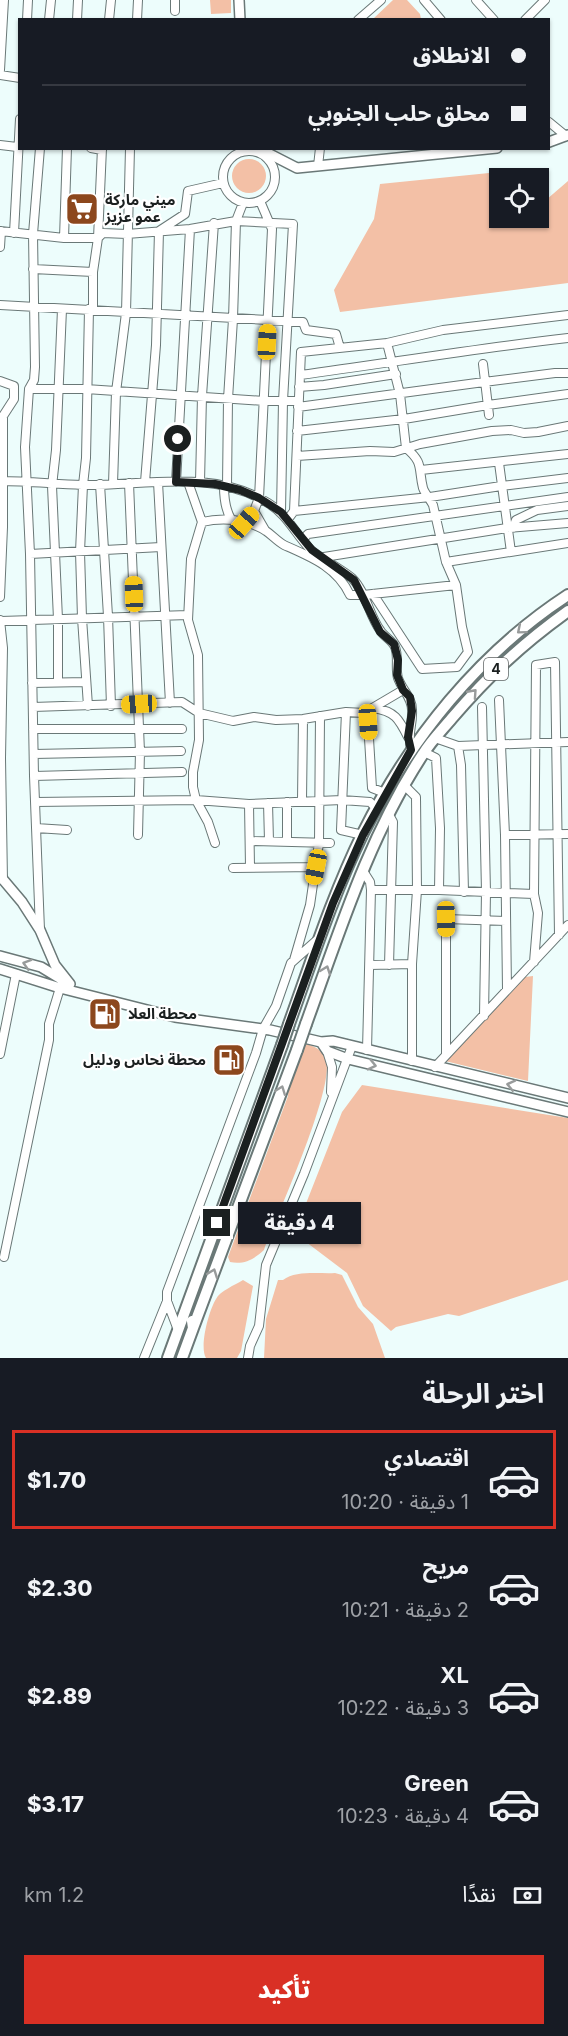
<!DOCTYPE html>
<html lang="ar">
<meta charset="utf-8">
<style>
:root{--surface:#171b24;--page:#20242c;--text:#f1f3f6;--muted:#9ea1a6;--line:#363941;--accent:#d93025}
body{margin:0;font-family:Inter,"Noto Sans Arabic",sans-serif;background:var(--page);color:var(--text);direction:rtl;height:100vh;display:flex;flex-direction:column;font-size:22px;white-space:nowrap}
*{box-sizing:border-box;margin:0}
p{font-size:20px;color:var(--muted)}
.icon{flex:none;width:33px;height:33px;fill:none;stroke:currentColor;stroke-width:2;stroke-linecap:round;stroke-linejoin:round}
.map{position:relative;height:1358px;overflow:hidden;direction:ltr}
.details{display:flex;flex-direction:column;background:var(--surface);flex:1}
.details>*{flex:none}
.top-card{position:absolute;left:18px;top:18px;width:532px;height:132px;border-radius:0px;box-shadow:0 2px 4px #0004;direction:rtl;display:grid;align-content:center;height:132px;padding:0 24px;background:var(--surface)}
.buttons{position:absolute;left:489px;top:168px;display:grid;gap:12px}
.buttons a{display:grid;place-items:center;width:60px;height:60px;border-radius:0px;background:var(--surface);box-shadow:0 2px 4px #0004;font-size:30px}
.end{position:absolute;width:27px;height:27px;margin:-14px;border:8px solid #1b2020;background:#fff;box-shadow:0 0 0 3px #fff}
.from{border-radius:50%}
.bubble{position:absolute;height:42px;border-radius:0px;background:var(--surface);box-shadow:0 2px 4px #0004;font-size:20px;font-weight:800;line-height:42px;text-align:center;direction:rtl}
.car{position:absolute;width:18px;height:36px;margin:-18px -9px;border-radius:8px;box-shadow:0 0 4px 2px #0007;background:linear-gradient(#f5c518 24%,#345 0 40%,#f5c518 0 76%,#345 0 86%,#f5c518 0)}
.top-card b{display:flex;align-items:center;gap:21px;height:57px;font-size:22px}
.top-card b+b{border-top:2px solid var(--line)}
.top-card i{width:15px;height:15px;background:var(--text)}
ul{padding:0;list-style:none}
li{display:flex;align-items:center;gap:18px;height:99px;margin:0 12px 9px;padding:0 12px;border:3px solid transparent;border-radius:0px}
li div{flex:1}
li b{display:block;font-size:22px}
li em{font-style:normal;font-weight:800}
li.current{border-color:var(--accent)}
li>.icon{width:54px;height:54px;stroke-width:1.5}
h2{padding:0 24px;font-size:27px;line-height:72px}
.pay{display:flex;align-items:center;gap:15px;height:66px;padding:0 24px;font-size:22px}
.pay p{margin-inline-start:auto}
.button{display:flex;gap:12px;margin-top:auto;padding:12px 24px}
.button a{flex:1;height:69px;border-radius:0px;background:var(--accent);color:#fff;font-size:24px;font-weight:800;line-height:69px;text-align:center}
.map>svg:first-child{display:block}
.green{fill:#f3c0a6}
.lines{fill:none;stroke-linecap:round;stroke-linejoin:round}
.minor-casing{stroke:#6a7877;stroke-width:10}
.major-casing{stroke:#6a7877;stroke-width:12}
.highway-casing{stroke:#6a7877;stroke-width:14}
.minor{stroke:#fff;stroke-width:8}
.major{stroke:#fff;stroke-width:9}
.highway{stroke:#fff;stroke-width:10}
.highway-bridge-casing{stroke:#6a7877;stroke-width:14;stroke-linecap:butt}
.highway-bridge{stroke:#fff;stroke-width:10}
.oneway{stroke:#989b9b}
.route{stroke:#1b2020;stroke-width:8}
.labels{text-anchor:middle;stroke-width:4.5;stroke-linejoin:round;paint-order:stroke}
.shield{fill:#fff;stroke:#5f6363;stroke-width:1.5}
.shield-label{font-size:14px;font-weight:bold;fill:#1b2020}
.poi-label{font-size:15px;font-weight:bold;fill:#1b2020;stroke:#fff;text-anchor:start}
</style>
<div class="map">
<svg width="568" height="1358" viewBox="0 0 568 1358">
<rect width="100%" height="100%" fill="#edfdfc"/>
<path class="green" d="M210 0H231V13L211 14Z
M393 0H407L420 14 421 19H373Z
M232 176a17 17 0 1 1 34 0a17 17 0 1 1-34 0Z
M489 173 499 180 500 218H538L539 206 568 181V283L340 312 334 290 374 219 380 184Z
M533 976 528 1081 445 1061 525 977Z
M305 1044C314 1046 322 1049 326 1059 335 1089 277 1215 264 1250 254 1259 244 1265 230 1262L228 1257 288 1096 289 1081Z
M362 1085 568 1118V1280L459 1316 448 1314 396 1327 391 1331 363 1306 347 1273 306 1242 294 1234 342 1112Z
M335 1273 342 1275 358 1307 373 1324 385 1358H264L266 1319 278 1280H283C296 1270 320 1274 335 1273Z
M243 1280 253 1286 241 1351 237 1358H206C199 1347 209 1310 216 1299 220 1291 235 1285 243 1280Z"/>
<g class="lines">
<g class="minor-casing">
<path id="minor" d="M175 0V11
M424 0 441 20
M476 0 494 20
M27 20 28 0
M49 20 51 0
M77 20 78 0
M109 20 111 0
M137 20 138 0
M358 20 381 0
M525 20 545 0
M0 70 4 0
M0 75 20 78
M549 122 566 136
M0 145 17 147
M40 148 33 234 35 367 34 380 29 389 25 447 30 554 34 776 40 930
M91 148 102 150
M223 177a26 26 0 1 1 52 0a26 26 0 1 1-52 0Z
M318 166 320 148
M0 231 64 238H98L103 233 127 234 190 229 236 221 293 224 283 401 281 512
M14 233 20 119
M64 238 67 148
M0 247 1 231
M33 269 93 272
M0 305 303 322 306 330 336 334 340 348
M93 309V272L98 238 102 148
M483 364 489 415
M300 375C389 363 478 348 568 338
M0 381 14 386V399L3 416V527L0 597
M299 387 324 385 396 374
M29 389H86L264 401H298
M298 407 484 382 555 373H568
M297 431 404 419 488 405 568 394
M297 456 370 451 394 452 420 444 492 431 511 430 524 433 538 432 568 426
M499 463 511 552
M421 470 568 454
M0 481C27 481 54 484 82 485 144 486 212 468 268 503 288 515 295 534 311 550 321 559 340 568 352 578 366 592 369 615 380 630 384 637 392 640 395 647 399 657 395 668 398 678 402 690 412 697 412 710 413 726 407 732 411 750
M145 482 156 345 159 231 185 214 188 191 223 183
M158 482 170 703
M176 482 190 229
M188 482 202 522 191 559 188 620 198 655 199 740 193 772V787L196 800 208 822 215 843
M200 482 202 396 214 223
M129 483 140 752 138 835
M100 484 108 616 111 706
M113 484 116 392 126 313 130 148
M224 486C224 497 225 509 231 519
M227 486 228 399 233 319 236 221 243 203
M254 511 265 530
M294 511 430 497 501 486 568 478
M288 519 294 511 301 352 387 343 443 330 568 315
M202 522C223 517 247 519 266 531 272 535 277 541 284 545 311 557 337 567 350 595H363L456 585
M244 523 254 511 259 498 272 229 260 201
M513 528 516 520 537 510 568 506
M303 539 308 534 568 497
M30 554 161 547
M324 557 507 528 568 523
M446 562 568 543
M373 594 422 669 457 667 468 652 462 627 456 585 446 562 433 505C430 499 425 494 423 488 418 468 424 463 406 448L400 394 387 343
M0 620 3 648 1 758 3 880
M1 621 188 615
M58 682V619L52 486 56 450 62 309
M32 683 86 682
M499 700 505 835 507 990
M88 706 82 618 80 552 83 485 86 458 89 309
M33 707 182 702 199 713 233 721 254 717 276 720 303 719 346 712 364 713 403 690
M482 707 486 892 484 1016
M373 708C395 711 399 719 408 737
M346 712 341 830 363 835
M364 713 368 722 372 788 385 793
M33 729H182
M435 738 458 746 568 742
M458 746 461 765 464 892
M424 752 436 758 440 828 439 890
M34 754 181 751
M34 776 182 772
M404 785 416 797 417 890 412 964V1061
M302 801 303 719
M35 802 196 800 249 804 342 800 370 802 377 809
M287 802V842
M268 803 269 841
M249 804 250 867
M389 815 393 822 389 965
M36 828 67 830
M505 835 568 834
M250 841 330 843
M233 868 316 867
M363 871 370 882 371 890 367 1050
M371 890H439L534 894
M294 960 310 905 319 843 320 716
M534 962 538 913 534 894 536 665 555 662 559 935
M370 965 412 964
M327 1051 332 1067 331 1092
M0 1054 16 974
M446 1055V919L506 921
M435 1067 568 925
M4 1257 49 1040V1024L60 988
M167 1301 178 1330
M144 1358 167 1301V1292L256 1053 263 1029 276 1006 291 963 317 940
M248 1358 250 1346 259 1326 266 1265 304 1174 352 1046"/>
</g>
<g class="major-casing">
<path id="major" d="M239 0 240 20
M549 142 568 135
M258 148 297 168 497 148
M0 876 22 902 40 930 55 965 70 984
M0 956 41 967 64 981
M0 969 60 988 175 1017 270 1030 321 1042 333 1041 568 1098
M321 1042 327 1051 348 1059 568 1112"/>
</g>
<g class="highway-casing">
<path id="highway" d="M289 1024C312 960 333 894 363 833 410 739 479 653 568 595
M306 1024C339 933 369 836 423 754 431 741 442 730 452 718 489 675 522 644 568 611
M193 1328 297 1050
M168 1358 282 1045
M182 1358 193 1328 192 1321"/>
</g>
<use href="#minor" class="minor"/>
<use href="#major" class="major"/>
<use href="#highway" class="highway"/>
<g class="highway-bridge-casing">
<path id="highway-bridge" d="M282 1045 289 1024
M297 1050 306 1024"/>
</g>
<use href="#highway-bridge" class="highway-bridge"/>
</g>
<defs><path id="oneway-chevron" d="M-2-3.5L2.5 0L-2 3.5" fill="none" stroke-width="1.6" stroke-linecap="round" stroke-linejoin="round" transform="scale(1.5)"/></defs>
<g class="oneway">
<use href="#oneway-chevron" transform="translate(521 630) rotate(140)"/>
<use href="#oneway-chevron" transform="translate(473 693) rotate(-48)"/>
<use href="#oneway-chevron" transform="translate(27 964) rotate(-164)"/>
<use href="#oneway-chevron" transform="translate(326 970) rotate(-70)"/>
<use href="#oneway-chevron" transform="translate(372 1065) rotate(13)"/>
<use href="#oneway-chevron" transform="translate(511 1085) rotate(-167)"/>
<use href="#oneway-chevron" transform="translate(281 1090) rotate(-69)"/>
<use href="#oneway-chevron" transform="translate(213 1273) rotate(-69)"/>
</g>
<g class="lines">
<path class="route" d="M178 439 176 482 215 484 240 490 259 498 281 512 312 550 354 580 380 632 394 644 398 660 397 675 403 690 410 697 412 711 408 737 411 750 363 835 333 903 217 1223"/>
</g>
<defs>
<g id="supermarket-square" transform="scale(1.725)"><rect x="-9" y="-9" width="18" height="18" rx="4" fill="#8c471d" stroke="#fff"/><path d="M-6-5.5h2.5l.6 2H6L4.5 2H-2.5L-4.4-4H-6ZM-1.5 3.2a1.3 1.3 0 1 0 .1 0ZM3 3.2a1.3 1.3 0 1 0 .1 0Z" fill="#fff"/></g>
<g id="fuel-square" transform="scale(1.725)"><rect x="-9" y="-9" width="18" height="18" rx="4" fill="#8c471d" stroke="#fff"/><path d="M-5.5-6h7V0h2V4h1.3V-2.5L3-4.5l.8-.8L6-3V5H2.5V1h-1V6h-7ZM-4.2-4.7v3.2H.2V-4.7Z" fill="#fff"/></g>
</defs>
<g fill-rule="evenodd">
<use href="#supermarket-square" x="82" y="209"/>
<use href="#fuel-square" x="105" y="1014"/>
<use href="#fuel-square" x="229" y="1060"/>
</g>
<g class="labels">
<rect class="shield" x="484" y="658" width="24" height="22" rx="4.5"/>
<g class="shield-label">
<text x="496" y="674">4</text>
</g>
<g class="poi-label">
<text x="105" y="205">ميني ماركة<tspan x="105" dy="17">عمو عزيز</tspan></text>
<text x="128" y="1019">محطة العلا</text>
<text x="206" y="1065" text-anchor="end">محطة نحاس ودليل</text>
</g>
</g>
</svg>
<div class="buttons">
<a><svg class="icon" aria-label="locate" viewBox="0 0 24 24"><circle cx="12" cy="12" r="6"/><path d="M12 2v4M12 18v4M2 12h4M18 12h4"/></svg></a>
</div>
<i class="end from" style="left:178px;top:439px"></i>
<i class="end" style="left:217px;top:1223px"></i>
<div class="bubble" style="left:238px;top:1202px;width:123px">4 دقيقة</div>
<i class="car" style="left:267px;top:342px;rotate:3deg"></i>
<i class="car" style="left:244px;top:523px;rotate:41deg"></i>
<i class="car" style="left:134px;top:594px;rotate:358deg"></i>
<i class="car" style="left:139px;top:704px;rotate:267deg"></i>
<i class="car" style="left:368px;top:722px;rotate:176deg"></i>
<i class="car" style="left:316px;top:867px;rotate:191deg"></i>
<i class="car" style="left:446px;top:919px;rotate:179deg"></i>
<div class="top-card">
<b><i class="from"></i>الانطلاق</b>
<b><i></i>محلق حلب الجنوبي</b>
</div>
</div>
<section class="details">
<h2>اختر الرحلة</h2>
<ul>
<li class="current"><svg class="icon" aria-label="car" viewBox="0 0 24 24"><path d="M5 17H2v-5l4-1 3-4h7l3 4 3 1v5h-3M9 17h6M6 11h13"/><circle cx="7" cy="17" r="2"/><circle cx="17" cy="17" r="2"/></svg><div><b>اقتصادي</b><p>1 دقيقة · 10:20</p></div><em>$1.70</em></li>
<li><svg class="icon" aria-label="car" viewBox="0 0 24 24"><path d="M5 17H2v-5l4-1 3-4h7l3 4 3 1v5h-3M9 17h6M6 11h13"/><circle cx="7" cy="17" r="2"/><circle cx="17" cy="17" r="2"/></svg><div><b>مريح</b><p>2 دقيقة · 10:21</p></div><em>$2.30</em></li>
<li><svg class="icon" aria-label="car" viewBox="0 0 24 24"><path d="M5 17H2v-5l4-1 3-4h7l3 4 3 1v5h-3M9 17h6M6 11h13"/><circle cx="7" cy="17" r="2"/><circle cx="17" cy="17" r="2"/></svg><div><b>XL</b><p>3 دقيقة · 10:22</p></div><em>$2.89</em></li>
<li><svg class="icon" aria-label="car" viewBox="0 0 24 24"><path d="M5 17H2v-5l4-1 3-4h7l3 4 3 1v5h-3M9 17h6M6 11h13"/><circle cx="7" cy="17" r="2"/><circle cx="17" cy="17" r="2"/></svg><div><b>Green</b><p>4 دقيقة · 10:23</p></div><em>$3.17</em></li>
</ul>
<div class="pay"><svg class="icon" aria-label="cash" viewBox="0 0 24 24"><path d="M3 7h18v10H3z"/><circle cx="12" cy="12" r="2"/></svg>نقدًا<p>1.2 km</p></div>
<div class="button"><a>تأكيد</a></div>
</section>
